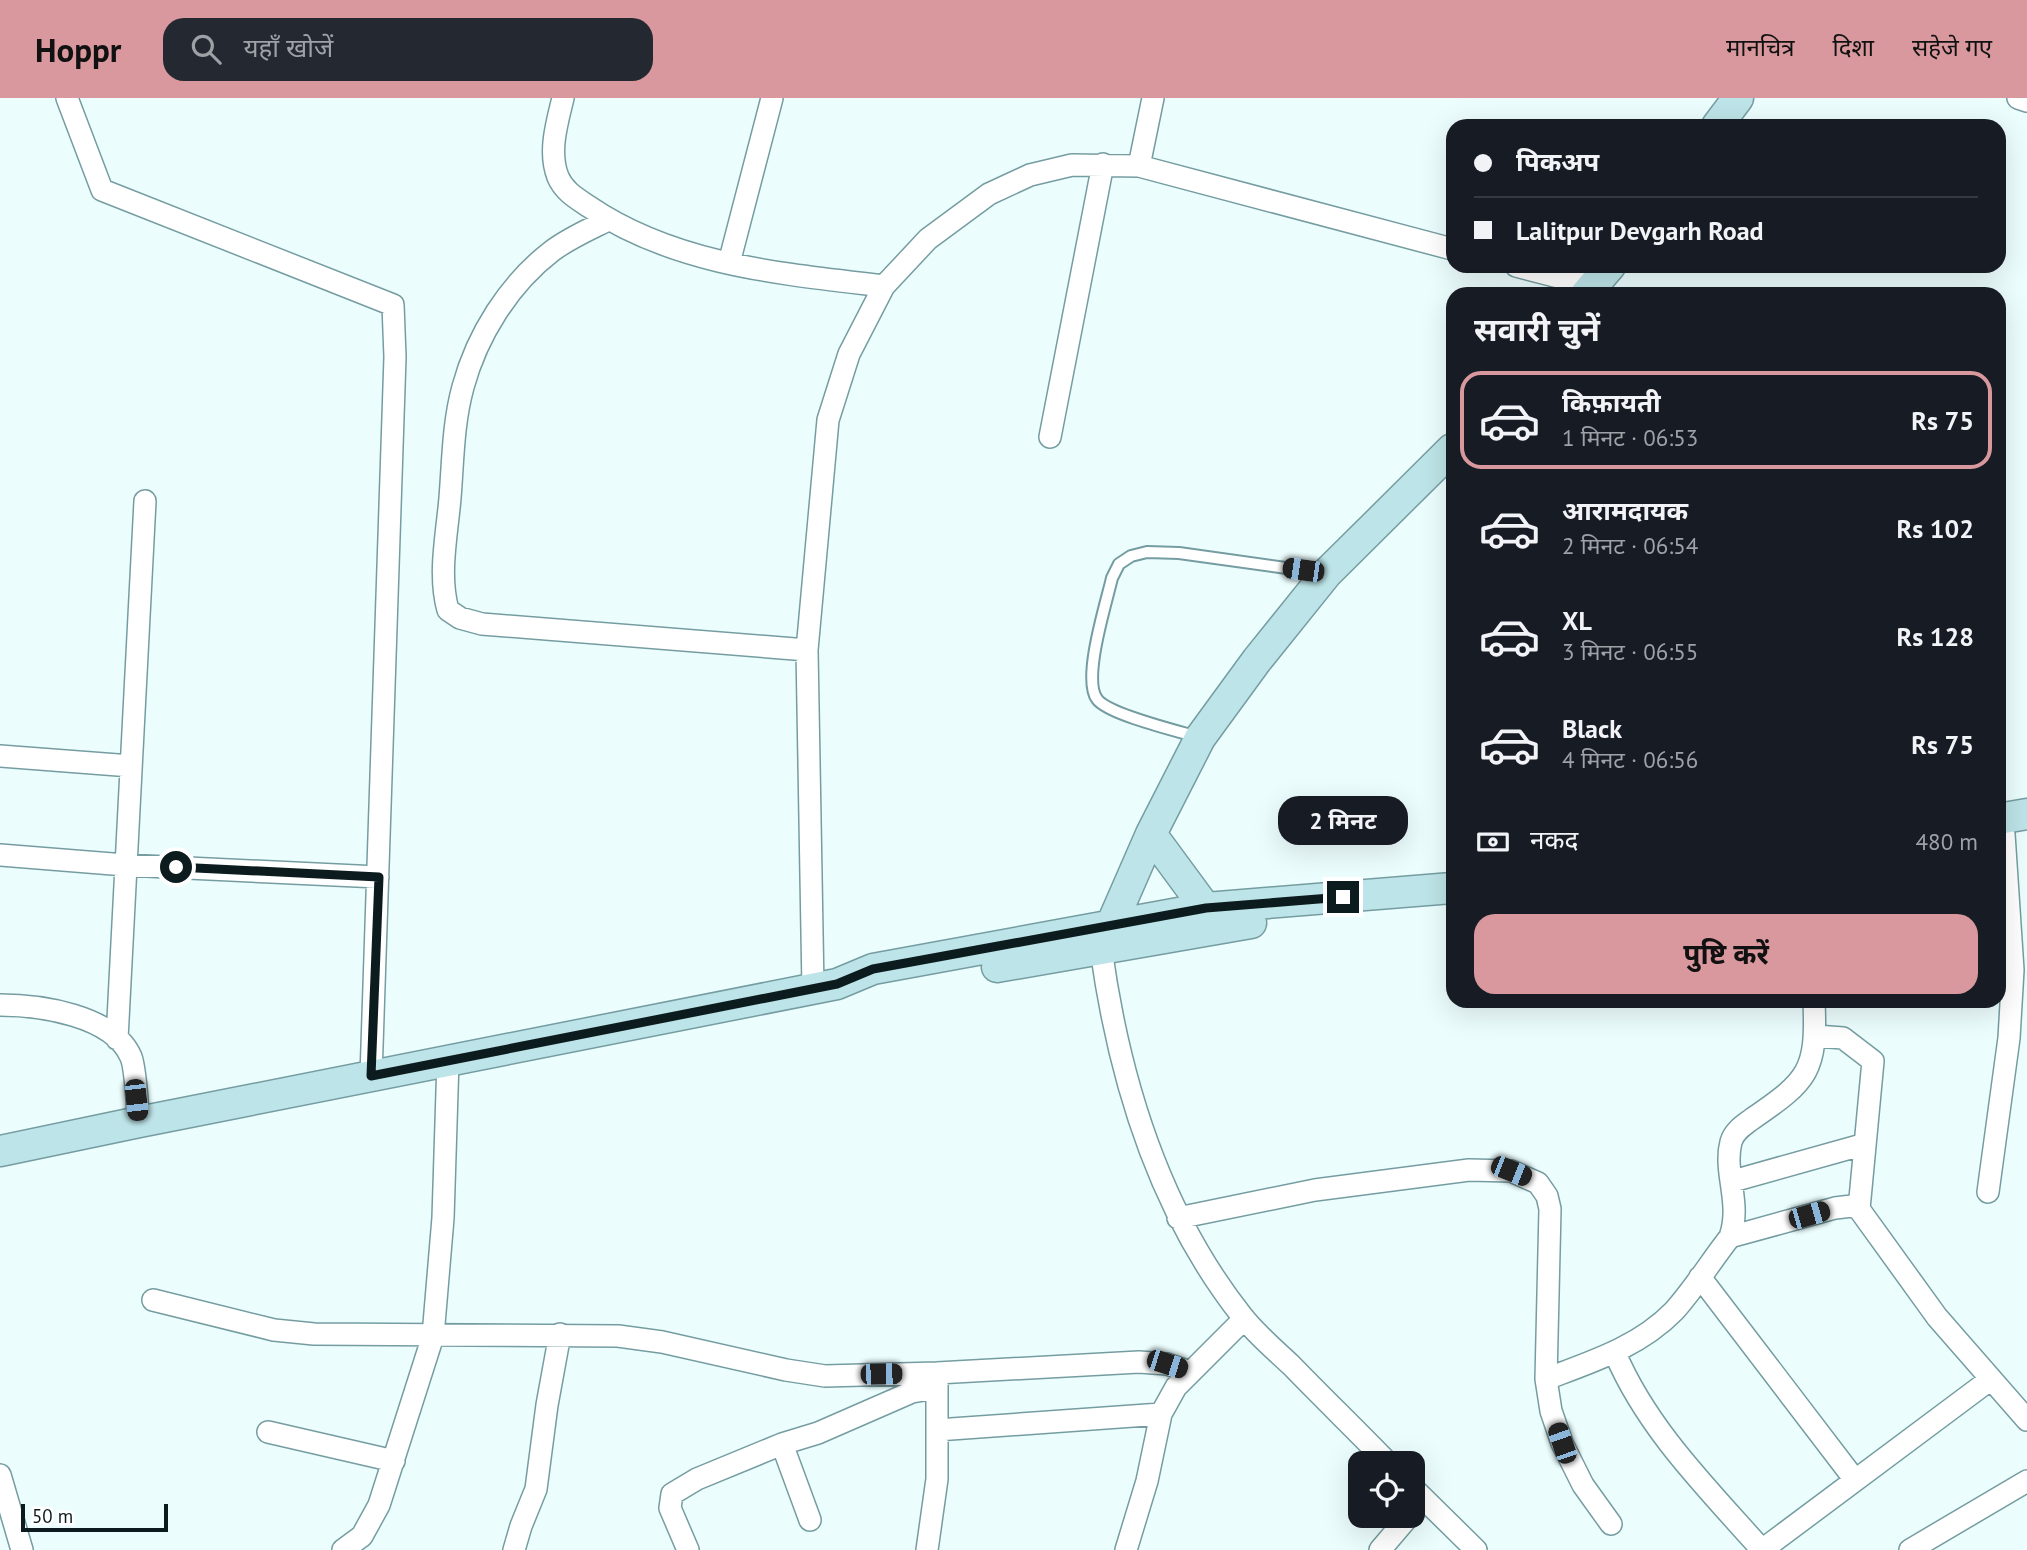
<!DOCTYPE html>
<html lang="hi">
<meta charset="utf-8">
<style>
:root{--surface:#171b24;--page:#242831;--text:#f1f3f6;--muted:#9ea1a6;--line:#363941;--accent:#d8989d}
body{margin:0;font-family:"PT Sans","Noto Sans Devanagari",sans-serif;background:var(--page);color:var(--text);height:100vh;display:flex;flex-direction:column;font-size:26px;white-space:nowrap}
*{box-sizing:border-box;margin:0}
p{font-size:23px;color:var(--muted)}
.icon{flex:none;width:38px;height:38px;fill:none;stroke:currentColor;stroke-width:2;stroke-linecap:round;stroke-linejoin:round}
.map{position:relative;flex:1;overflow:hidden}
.panel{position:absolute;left:1446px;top:189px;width:560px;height:721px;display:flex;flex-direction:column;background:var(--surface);border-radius:21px;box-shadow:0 7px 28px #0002}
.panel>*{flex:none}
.top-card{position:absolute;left:1446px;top:21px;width:560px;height:154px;border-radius:21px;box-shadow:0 7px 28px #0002;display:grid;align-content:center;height:154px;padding:0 28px;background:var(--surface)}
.controls{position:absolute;left:1348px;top:1353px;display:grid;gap:14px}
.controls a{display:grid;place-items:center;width:77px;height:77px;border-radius:14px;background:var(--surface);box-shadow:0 7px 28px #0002;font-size:35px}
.scale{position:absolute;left:21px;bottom:18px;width:147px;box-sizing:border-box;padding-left:7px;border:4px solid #0c1c1e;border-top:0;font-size:19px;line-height:24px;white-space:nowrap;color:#0c1c1e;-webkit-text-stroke:5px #fff;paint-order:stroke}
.end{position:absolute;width:32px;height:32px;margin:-16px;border:9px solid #0c1c1e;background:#fff;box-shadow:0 0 0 4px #fff}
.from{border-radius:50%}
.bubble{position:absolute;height:49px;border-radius:21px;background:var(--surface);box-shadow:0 7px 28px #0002;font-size:23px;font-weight:700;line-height:49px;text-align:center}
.car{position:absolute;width:21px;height:42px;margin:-21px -10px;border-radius:9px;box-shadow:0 0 5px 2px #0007;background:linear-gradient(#222 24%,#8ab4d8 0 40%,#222 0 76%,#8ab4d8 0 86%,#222 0)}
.top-card b{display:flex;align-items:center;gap:24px;height:66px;font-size:26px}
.top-card b+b{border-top:2px solid var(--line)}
.top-card i{width:18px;height:18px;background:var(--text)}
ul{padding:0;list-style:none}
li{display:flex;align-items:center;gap:21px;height:98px;margin:0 14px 10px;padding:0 14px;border:4px solid transparent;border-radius:21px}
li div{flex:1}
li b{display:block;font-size:26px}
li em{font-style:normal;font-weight:700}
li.current{border-color:var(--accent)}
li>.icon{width:63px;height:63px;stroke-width:1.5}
h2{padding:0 28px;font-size:32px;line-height:84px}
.pay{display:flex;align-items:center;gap:18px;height:77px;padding:0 28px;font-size:26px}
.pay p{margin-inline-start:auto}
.button{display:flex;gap:14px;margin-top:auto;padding:14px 28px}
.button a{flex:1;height:80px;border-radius:21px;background:var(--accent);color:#111;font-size:28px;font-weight:700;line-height:80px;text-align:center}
header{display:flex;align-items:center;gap:42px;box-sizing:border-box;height:98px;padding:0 35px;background:var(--accent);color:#111}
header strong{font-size:33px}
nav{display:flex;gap:38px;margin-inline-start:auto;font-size:24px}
.search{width:490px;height:63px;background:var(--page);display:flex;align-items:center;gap:18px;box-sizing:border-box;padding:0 24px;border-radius:21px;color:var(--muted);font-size:26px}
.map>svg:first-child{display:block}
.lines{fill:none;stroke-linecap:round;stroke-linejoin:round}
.lane-casing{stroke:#759da1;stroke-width:14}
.street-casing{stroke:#759da1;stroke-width:24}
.secondary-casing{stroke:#759da1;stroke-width:33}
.lane{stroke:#fff;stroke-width:10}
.street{stroke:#fff;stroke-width:21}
.secondary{stroke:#bde4e8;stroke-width:30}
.route{stroke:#0c1c1e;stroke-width:9}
</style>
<header>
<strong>Hoppr</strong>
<div class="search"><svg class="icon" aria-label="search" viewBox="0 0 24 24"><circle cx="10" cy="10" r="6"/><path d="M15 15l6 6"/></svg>यहाँ खोजें</div>
<nav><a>मानचित्र</a><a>दिशा</a><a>सहेजे गए</a></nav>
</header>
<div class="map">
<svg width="2027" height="1452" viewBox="0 0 2027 1452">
<rect width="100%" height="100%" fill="#ecfdfe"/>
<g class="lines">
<g class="lane-casing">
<path id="lane" d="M1198 639C1177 633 1107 616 1097 601 1082 581 1106 506 1112 480L1119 466 1131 458 1147 454 1179 455 1322 475"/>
</g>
<g class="street-casing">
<path id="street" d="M67 0 102 92 393 207 395 259 371 978
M563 0C557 25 548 54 558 79 564 93 576 100 588 108 674 167 783 176 884 188
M2018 0 2027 3
M1139 68 1153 0
M608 122C590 131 569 140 552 153 509 186 477 237 463 289 453 325 453 363 450 400 447 436 438 477 448 512L460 520 482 526 807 552
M729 165 772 0
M1516 168 1593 188
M1050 339 1103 66
M0 658 131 668
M0 757 125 767 378 779
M1101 851C1119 982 1159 1113 1242 1218 1256 1236 1274 1251 1291 1267 1323 1300 1356 1332 1388 1365
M813 891 807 552 828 322 849 256 884 188 928 141 989 96 1030 77 1072 67 1139 68 1452 151
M0 907C39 907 113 917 131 959 136 971 137 1008 139 1024
M1816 938 1843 940 1873 963 1859 1111
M117 941 145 403
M1733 1083 1865 1046
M1988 1094 2009 940 2013 872 2004 736
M1178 1120 1315 1092 1469 1072 1511 1073 1538 1085 1547 1098 1550 1111 1546 1281 1551 1313 1562 1345 1583 1387 1611 1426
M1730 1139 1835 1110 1852 1108 1859 1111 1937 1219 2027 1322
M1700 1179 1855 1382
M153 1202 274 1232 314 1236 618 1238 662 1244 786 1272 825 1278 937 1275 1139 1264 1167 1266 1190 1274
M1615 1255C1647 1331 1708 1391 1762 1452
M1546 1281C1591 1264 1639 1249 1674 1213 1694 1191 1711 1163 1730 1139 1742 1105 1723 1074 1731 1044 1734 1033 1744 1027 1752 1021 1809 982 1817 973 1814 903
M937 1332 1161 1316
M268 1334 394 1363
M782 1346 810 1422
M0 1377 22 1452
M1412 1389 1476 1452
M343 1452 362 1438 379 1407 433 1238 443 1120 448 962
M514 1452 521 1428 536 1391 547 1307 560 1236
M688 1452 670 1410 672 1396 697 1381 782 1346 818 1335 912 1294 937 1290
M927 1452 937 1381V1277
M1126 1452 1147 1383 1161 1316 1176 1289 1244 1221
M1380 1452 1409 1418
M1762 1452 1991 1281
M1910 1452 2027 1383"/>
</g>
<g class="secondary-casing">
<path id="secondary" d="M1717 28 1738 0
M1586 196 1610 168
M1998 721 2027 716
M1151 736 1215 823
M1106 839 1151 736 1200 640 1257 562 1327 475 1452 351
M997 869 1251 825
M0 1053 139 1024 837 886 873 871 1206 810 1452 790"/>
</g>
<use href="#lane" class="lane"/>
<use href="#street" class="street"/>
<use href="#secondary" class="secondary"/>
</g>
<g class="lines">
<path class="route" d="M176 769 379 779 371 978 837 886 873 871 1206 810 1343 799"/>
</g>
</svg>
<div class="controls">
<a><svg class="icon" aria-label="locate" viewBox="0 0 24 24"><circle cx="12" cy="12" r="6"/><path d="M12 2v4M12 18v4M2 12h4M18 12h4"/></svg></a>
</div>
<div class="scale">50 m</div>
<i class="end from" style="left:176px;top:769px"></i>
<i class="end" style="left:1343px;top:799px"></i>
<div class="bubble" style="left:1278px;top:698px;width:130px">2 मिनट</div>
<i class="car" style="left:1303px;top:472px;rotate:278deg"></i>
<i class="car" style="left:136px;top:1002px;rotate:174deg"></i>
<i class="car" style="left:1511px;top:1073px;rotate:112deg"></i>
<i class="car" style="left:1809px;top:1117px;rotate:74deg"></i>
<i class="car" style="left:1167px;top:1266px;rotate:108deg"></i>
<i class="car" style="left:881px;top:1276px;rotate:89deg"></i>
<i class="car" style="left:1562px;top:1345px;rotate:341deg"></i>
<div class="top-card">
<b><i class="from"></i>पिकअप</b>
<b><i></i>Lalitpur Devgarh Road</b>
</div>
<section class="panel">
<h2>सवारी चुनें</h2>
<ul>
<li class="current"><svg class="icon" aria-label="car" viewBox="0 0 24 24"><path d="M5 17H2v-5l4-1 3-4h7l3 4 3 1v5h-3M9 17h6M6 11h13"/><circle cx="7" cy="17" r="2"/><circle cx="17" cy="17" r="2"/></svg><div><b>किफ़ायती</b><p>1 मिनट · 06:53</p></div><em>Rs 75</em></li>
<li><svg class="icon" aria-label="car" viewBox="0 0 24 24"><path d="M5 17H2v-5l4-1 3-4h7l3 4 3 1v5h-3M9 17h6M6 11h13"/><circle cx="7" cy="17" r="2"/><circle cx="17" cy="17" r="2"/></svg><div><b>आरामदायक</b><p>2 मिनट · 06:54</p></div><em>Rs 102</em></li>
<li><svg class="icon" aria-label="car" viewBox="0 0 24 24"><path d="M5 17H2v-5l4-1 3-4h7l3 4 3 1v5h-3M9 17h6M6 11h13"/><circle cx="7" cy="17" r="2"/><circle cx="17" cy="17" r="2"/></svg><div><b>XL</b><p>3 मिनट · 06:55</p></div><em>Rs 128</em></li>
<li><svg class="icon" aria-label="car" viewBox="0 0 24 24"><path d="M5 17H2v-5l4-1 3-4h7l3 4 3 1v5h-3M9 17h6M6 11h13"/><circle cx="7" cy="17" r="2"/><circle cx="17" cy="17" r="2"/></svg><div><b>Black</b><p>4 मिनट · 06:56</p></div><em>Rs 75</em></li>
</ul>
<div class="pay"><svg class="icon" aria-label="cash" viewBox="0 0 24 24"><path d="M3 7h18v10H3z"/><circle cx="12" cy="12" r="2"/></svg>नकद<p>480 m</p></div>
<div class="button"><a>पुष्टि करें</a></div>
</section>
</div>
